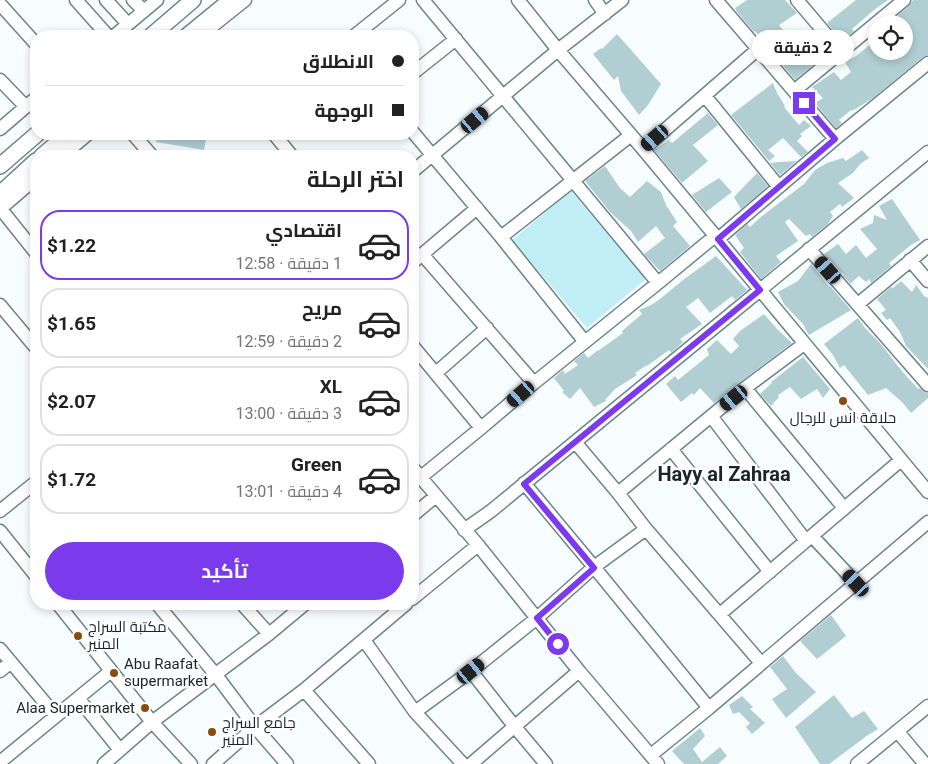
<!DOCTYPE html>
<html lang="ar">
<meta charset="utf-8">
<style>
:root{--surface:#fff;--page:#f6f6f6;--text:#222;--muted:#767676;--line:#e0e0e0;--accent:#7c3aed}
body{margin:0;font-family:Roboto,Cairo,sans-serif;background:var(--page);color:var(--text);direction:rtl;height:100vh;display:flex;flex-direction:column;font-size:19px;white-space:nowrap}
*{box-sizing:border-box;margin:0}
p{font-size:16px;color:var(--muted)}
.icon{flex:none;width:28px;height:28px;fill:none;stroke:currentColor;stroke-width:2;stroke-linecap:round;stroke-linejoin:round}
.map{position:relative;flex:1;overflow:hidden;direction:ltr}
.side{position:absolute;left:30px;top:150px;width:389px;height:460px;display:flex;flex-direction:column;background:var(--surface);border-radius:20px;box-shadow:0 2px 8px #0003;direction:rtl}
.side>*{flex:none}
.guide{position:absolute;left:30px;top:30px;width:389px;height:110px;border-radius:20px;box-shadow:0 2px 8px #0003;direction:rtl;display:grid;align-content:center;height:110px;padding:0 15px;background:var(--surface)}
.fabs{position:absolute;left:868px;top:15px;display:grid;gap:10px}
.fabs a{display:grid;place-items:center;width:45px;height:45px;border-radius:50%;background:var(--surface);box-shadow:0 2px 8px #0003;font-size:25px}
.end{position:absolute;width:22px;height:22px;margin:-11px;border:6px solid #7c3aed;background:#fff;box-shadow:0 0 0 2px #fff}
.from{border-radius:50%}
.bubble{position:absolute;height:35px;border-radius:18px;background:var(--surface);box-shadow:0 2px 8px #0003;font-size:16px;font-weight:700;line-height:35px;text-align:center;direction:rtl}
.car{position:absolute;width:15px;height:30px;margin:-15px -8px;border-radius:6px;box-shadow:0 0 4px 1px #0007;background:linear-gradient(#222 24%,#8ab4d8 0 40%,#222 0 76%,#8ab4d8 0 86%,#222 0)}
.guide b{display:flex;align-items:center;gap:18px;height:48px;font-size:19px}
.guide b+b{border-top:1px solid var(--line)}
.guide i{width:12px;height:12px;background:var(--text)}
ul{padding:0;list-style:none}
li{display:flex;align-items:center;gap:15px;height:70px;margin:0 10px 8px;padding:0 5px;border:2px solid var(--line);border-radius:20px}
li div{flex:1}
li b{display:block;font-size:19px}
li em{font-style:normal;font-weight:700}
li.active{border-color:var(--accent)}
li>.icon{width:45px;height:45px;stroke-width:1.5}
h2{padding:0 15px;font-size:22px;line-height:60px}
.action{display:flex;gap:10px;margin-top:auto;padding:10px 15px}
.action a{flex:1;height:58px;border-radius:30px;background:var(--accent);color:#fff;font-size:20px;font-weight:700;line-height:58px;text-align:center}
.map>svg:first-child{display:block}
.green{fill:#c1edf5}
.building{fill:#b1ced3}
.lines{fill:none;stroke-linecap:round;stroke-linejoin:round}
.minor-casing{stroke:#6b868b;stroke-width:15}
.major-casing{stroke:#6b868b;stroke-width:18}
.minor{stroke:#fff;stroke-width:12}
.major{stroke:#fff;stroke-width:15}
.route{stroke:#7c3aed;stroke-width:6}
.poi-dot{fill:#8a4c0e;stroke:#fff;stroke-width:2}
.labels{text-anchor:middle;stroke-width:5;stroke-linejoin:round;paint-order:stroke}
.poi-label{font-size:15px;fill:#1a2527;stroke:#fff;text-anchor:start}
.district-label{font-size:20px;font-weight:bold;fill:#1a2527;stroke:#fff}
</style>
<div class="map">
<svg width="928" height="764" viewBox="0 0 928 764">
<rect width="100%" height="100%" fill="#f7fdfe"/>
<path class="green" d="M571 191 646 279 587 328 512 240Z"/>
<path class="building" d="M747 0H785L797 13 779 25 797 48 814 33 830 51 795 80 780 62 775 50 768 38 764 41 755 31 754 32 737 12 735 8Z
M856 0H888L874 10 852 29 854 31 842 41 827 23Z
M913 0H928V55L923 57 873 98 852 111 851 110 839 120 842 123 836 128 815 103 823 98 812 87 834 72 841 80 851 72 845 62 856 56 876 40V51H904V24H901L897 16 909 6Z
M617 34 661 84 648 105 639 115 621 91 618 76 614 80 593 54 601 48 602 49Z
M773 83 777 93 785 106 784 107 799 125 804 120 811 126 800 134 802 136 797 141 808 152 801 157 783 138 768 150 775 156 769 161 731 115Z
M708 113 718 125 693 145 708 161 682 183 654 150 669 140 672 143Z
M158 134H207L204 150 156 142Z
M862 150 869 158 860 164 853 173 838 183 854 198 842 207 840 204 830 212 833 216 828 224 812 237 810 234 806 236 789 219 785 222 798 241 776 256 781 262 761 279 740 252 744 248 735 235 747 224 750 227 762 216 804 184 815 170 827 163 843 158 846 161Z
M797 161 780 175 770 163 779 162Z
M605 166 620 188 630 197 647 181 661 192 666 205 677 222 673 226 690 246 660 271 644 254 665 238 656 226 638 242 631 231 610 212 585 181Z
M757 173 768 186 741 209 734 197Z
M719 178 732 192 706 212 692 195Z
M892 199 920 240 911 245 889 263 891 266 871 283 869 279 866 282 859 276 852 282 851 284 843 276 844 275 824 254 838 244 846 254 856 245 866 258 877 249 860 229 873 223 874 215 887 220 879 206Z
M716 256 747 290 735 300 732 296 710 313 698 298 686 307 702 324 680 339 683 342 671 353 669 350 647 366V365L635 373 637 375 615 389 605 400 606 401 594 407 580 388 570 399 562 392 564 391 554 378 563 370 565 374 578 365 574 361 584 353 588 358 598 350V351L623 333 622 331 642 314 639 310 651 305 660 299 683 280Z
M811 264 829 287 830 286 851 310 809 335 803 324 784 304 778 292 798 281Z
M901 281 912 292 916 285 924 296 928 298V369L906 346 900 332 890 318 887 320 881 313 886 310 877 299 891 287 893 288Z
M764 314 777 329 792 343 740 382 714 403 700 388 694 395 692 393 681 402 666 384 675 376 678 380 709 355 707 349 717 340 731 354 739 346 733 339 740 331Z
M858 318 865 328 880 343 901 370 918 389 920 388 925 392 928 393V398L911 413 902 402 886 388 868 395 844 365 840 368 833 355 824 344Z
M803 357 830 389 823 398 817 389 801 399 790 387 778 395 779 397 771 406 760 394 772 383 771 382Z
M831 615 846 636 817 659 800 641Z
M783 656 796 673 816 692 786 718 772 699 787 689 770 667Z
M834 695 852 718 864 711 878 729 868 735 829 764H820L795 727Z
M742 696 753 707 750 709 765 723 752 734 746 727 750 723 739 712 733 714 729 705Z
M700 728 705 736 693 749 702 762 720 747 727 756 718 764H684L672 751Z"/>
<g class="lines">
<g class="minor-casing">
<path id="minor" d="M76 0 108 36
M106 0 128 24
M133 0 144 11
M423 0 658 283
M518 0 558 50 643 149 928 492
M595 0 605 14
M716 0 835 139
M797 0 841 52
M0 4 36 44
M114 36 157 0
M200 36 245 0
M354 36 399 0
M412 74 456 39
M0 80 26 107
M794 91 904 0
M705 96 779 187
M0 129 36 98
M412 131 501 237 585 342
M133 134 152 156
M274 134 292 156
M643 149 758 49
M62 156 88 134
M412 172 558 50 622 0
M0 208 36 253
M0 209 36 178
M501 237 631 135
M718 239 835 139 928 63
M809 249 928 385
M422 254 534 383
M910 260 928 281
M412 263 477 208
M858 304 928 246
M0 305 36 348
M412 345 481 428
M436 373 487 328
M745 388 844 508
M711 416 806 541
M575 442 618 493 646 529 761 663
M671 449 770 572
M412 467 478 545 579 671 658 764
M421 477 481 428 534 383 658 283 715 236
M524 483 594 567 709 708
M618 493 745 388 804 344
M0 511 36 482
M412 516 436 496
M464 530 491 511 928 152
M0 531 36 576
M812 536 856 583
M412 599 478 545
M58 604 152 722 269 634 305 604
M157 604 216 675 255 727 287 764
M242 604 269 634
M720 614 901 460
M364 640 415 712 463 764
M0 649 56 716
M0 671 11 662
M471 671 515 727 546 764
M304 690 369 764
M78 698 120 750
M415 712 471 671 537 618 594 567 646 529
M897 731 925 764
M651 755 709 708 928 522
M0 762 111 671
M104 764 152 722 191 764
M213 764 255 727 304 690 406 604
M471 764 579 671
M857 764 928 706"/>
</g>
<g class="major-casing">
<path id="major" d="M151 36 193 0
M187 36 231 0
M42 156 68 134
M0 166 37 134
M0 194 36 161"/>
</g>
<use href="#minor" class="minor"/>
<use href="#major" class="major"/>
</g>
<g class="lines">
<path class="route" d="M558 644 537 618 594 568 524 484 760 290 718 239 835 139 804 103"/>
</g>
<g class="poi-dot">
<circle cx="843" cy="401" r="5"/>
<circle cx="78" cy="636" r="5"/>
<circle cx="114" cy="673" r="5"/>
<circle cx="145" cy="708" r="5"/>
<circle cx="212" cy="732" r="5"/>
</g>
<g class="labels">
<g class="poi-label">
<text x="843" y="423" text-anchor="middle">حلاقة انس للرجال</text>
<text x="88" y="632">مكتبة السراج<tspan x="88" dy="17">المنير</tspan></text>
<text x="124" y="669">Abu Raafat<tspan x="124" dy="17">supermarket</tspan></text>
<text x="135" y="713" text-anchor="end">Alaa Supermarket</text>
<text x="222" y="728">جامع السراج<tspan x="222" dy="17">المنير</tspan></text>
</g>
<g class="district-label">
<text x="724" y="481">Hayy al Zahraa</text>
</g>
</g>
</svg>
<div class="fabs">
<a><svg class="icon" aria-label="locate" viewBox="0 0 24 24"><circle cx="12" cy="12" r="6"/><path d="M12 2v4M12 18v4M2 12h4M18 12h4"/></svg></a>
</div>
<i class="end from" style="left:558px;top:644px"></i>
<i class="end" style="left:804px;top:103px"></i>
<div class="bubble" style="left:752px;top:30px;width:102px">2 دقيقة</div>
<i class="car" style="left:475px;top:120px;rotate:50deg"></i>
<i class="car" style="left:655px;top:138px;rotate:229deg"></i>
<i class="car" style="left:828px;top:270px;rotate:319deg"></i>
<i class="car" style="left:521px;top:394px;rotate:229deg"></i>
<i class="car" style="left:734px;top:398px;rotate:231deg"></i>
<i class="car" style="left:856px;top:583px;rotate:317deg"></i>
<i class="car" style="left:471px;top:671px;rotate:51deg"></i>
<div class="guide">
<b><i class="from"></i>الانطلاق</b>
<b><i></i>الوجهة</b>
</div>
<section class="side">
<h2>اختر الرحلة</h2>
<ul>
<li class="active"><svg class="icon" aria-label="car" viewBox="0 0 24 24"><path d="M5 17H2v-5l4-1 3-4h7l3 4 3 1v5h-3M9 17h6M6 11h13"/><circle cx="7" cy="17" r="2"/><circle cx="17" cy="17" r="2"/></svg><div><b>اقتصادي</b><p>1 دقيقة · 12:58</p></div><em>$1.22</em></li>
<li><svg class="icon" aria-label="car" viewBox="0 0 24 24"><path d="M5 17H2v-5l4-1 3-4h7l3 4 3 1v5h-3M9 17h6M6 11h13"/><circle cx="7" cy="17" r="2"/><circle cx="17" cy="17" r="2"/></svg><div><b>مريح</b><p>2 دقيقة · 12:59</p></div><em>$1.65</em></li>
<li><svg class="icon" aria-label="car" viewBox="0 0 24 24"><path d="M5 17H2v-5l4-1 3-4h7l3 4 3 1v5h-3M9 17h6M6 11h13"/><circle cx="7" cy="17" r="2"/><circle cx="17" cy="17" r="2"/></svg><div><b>XL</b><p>3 دقيقة · 13:00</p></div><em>$2.07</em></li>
<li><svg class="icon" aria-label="car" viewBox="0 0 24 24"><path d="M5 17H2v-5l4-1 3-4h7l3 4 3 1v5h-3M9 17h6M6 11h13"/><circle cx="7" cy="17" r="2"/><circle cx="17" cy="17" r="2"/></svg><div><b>Green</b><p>4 دقيقة · 13:01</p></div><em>$1.72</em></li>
</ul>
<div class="action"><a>تأكيد</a></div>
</section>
</div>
